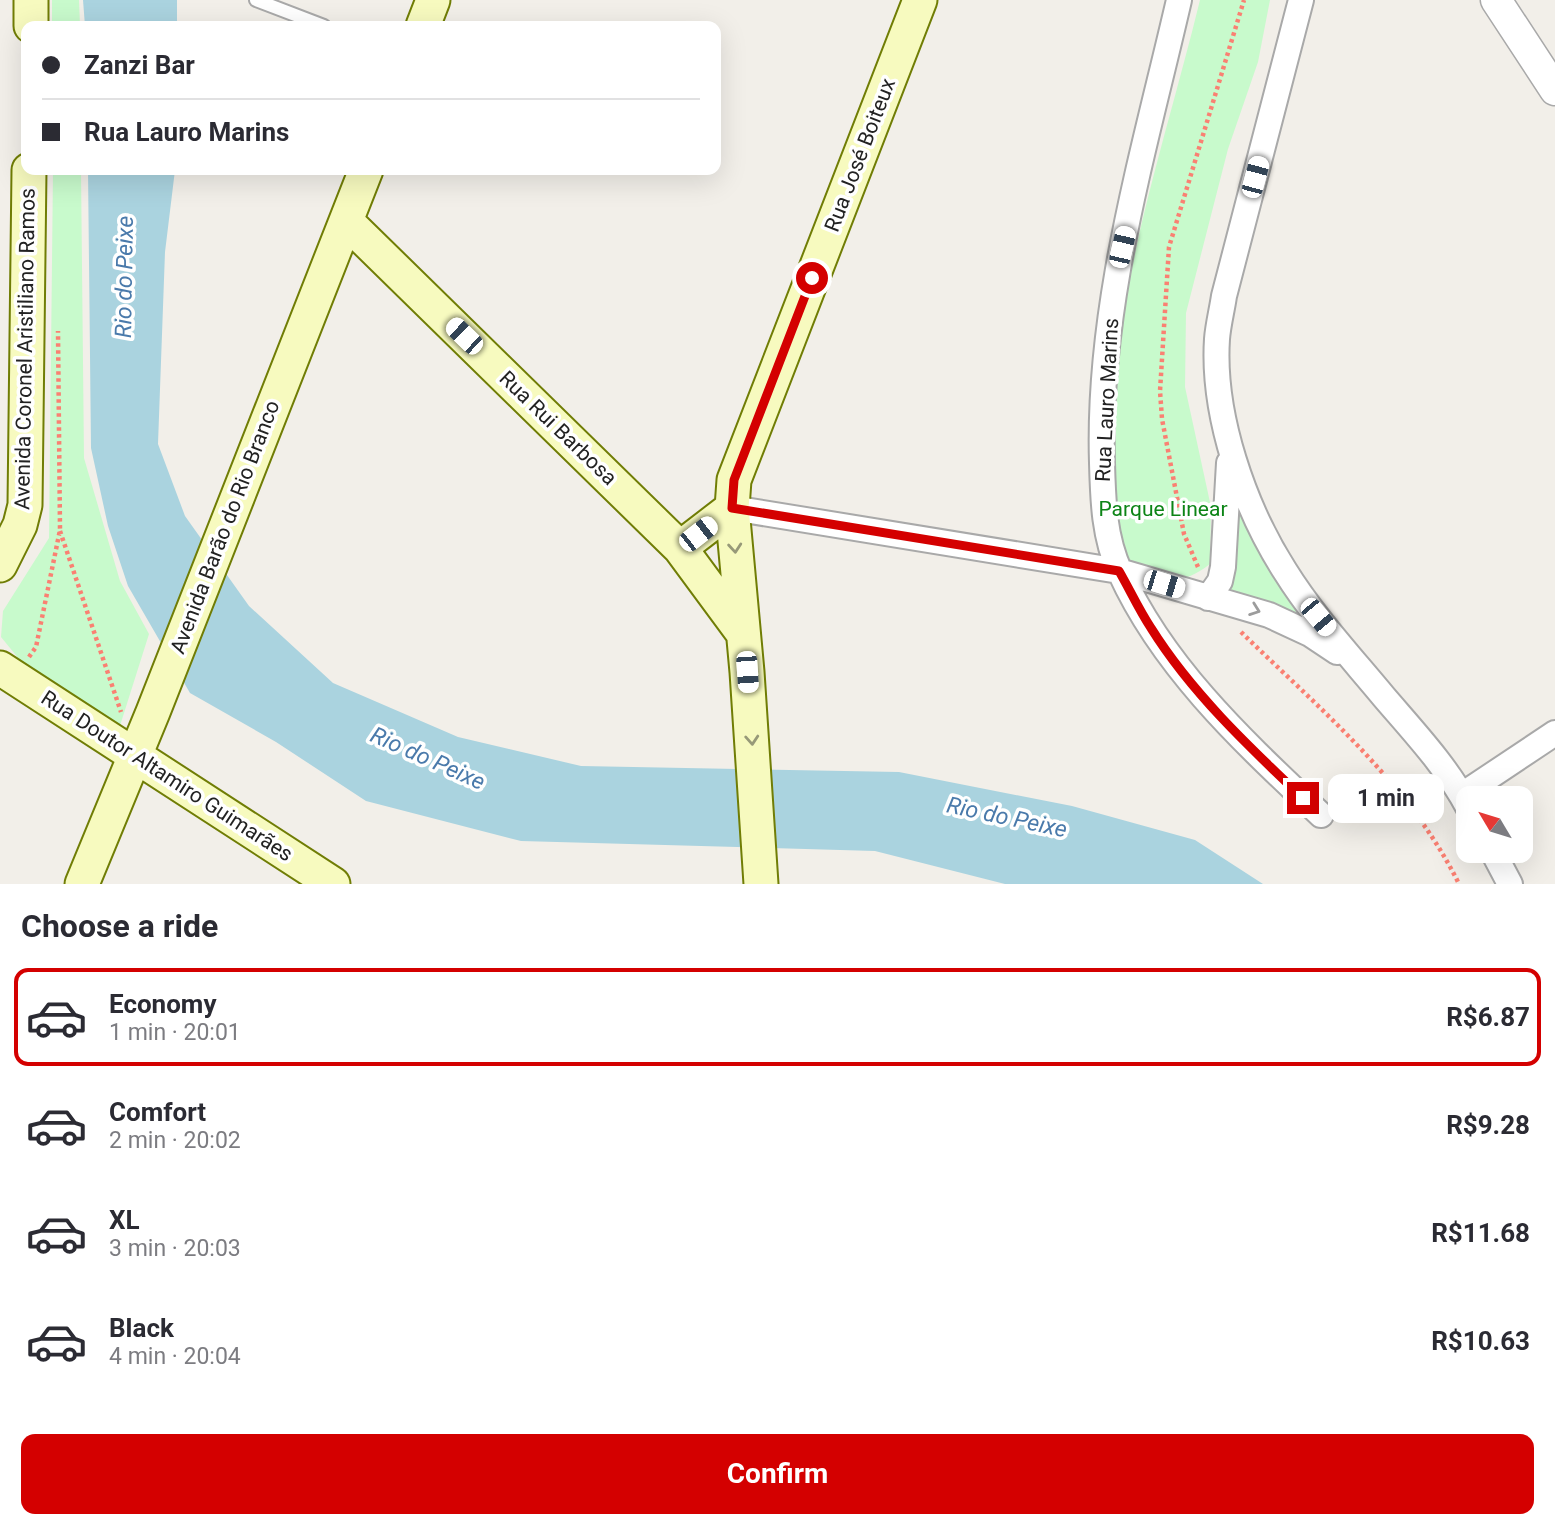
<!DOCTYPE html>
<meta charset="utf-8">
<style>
:root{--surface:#fff;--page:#f7f7f7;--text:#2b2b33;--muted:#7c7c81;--line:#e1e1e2;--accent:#d40000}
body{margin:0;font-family:Roboto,sans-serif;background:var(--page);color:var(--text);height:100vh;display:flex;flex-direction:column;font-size:26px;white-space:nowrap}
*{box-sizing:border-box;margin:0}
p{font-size:23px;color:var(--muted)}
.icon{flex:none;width:38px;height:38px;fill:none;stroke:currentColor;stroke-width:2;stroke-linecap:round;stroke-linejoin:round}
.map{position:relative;height:884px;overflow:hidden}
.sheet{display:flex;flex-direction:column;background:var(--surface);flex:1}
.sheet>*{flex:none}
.top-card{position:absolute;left:21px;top:21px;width:700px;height:154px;border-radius:14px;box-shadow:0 7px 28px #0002;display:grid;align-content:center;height:154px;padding:0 21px;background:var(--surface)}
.needle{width:46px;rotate:308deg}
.fabs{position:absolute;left:1456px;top:786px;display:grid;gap:14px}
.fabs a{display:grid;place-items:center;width:77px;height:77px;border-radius:14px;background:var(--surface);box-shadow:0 7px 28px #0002;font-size:35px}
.end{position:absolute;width:32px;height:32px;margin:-16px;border:9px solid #d40000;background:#fff;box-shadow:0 0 0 4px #fff}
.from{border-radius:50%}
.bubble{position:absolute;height:49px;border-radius:14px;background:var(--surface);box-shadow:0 7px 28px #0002;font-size:23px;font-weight:700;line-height:49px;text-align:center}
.car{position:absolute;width:21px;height:42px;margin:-21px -10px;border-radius:9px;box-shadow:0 0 5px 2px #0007;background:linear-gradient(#fff 24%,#345 0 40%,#fff 0 76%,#345 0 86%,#fff 0)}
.top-card b{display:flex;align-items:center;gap:24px;height:66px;font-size:26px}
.top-card b+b{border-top:2px solid var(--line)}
.top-card i{width:18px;height:18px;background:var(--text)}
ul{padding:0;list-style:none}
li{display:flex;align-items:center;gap:21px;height:98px;margin:0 14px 10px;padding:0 7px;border:4px solid transparent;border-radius:14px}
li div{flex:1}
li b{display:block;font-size:26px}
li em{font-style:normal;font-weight:700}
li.on{border-color:var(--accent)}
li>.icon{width:63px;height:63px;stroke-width:1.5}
h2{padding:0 21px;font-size:32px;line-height:84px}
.button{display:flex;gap:14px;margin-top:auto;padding:14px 21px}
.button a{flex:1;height:80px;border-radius:14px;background:var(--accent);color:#fff;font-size:28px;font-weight:700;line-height:80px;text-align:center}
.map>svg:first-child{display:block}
.park{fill:#c8facc}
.water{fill:#aad3df}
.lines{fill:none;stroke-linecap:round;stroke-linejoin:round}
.service-casing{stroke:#a9a9a9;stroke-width:16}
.minor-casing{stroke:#a9a9a9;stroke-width:28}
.tertiary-casing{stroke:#a9a9a9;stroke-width:33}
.secondary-casing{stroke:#707d05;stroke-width:37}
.path{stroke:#fa8072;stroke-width:4.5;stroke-dasharray:3.5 3.5;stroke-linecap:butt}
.service{stroke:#fff;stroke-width:12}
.minor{stroke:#fff;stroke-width:24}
.tertiary{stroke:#fff;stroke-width:30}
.secondary{stroke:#f7fabf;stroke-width:33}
.oneway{stroke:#979978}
.oneway2{stroke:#9c9c9c}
.route{stroke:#d40000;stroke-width:9}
.labels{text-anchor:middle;stroke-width:7;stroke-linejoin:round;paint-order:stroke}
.street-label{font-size:21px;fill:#222;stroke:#fff}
.park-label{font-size:21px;fill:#0c8416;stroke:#fff}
.water-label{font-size:23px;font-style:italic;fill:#4a7aab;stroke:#fff}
</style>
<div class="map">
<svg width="1555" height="884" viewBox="0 0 1555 884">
<rect width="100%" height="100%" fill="#f2efe9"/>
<path class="park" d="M52 0H79L80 26H52Z
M1200 0H1270L1258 62 1228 149 1186 313 1185 387 1211 507 1210 564C1176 590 1156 582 1124 558 1120 536 1114 513 1113 490 1102 318 1160 164 1200 0Z
M53 170H81L84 458 120 581 149 634 118 732 19 659 1 637 3 611 49 538Z
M1236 492 1316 629 1222 593Z"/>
<path class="water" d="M83 0H177V26H85Z
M88 170H175L165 252 158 444 185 516 249 606 333 683 458 737 581 766 899 772 1072 806 1195 840 1263 884H1005L875 851 521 841 366 801 276 742 190 693 128 586 108 526 91 448Z"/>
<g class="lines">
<g class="service-casing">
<path id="service" d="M256 0 324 26"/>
</g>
<g class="minor-casing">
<path id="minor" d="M1179 0C1144 152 1097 306 1102 463 1103 501 1104 537 1120 572 1164 669 1245 743 1321 815
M1301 0 1224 296C1222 310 1218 325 1217 339 1212 415 1244 507 1285 571 1313 616 1350 656 1384 697 1414 732 1447 767 1468 807
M732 508 1119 571 1269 615 1310 634 1337 652
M1208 598 1220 581 1223 567 1229 463
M1462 795 1555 733
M1492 850 1510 884"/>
</g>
<g class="tertiary-casing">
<path id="tertiary" d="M1496 0 1555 90"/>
</g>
<g class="secondary-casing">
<path id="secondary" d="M31 26V0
M423 26 433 0
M346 221 680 548 742 632
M680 548 732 508
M0 565 20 525 25 505 29 170
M0 668 333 884
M82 884 153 712 366 170
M761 884 747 672 732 508 734 480 920 0"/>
</g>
<path class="path" d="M60 531 121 712
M1198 567 1184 534 1162 419 1160 391 1169 247 1244 0
M1241 632C1320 709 1410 784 1459 884
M29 657 36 647 60 530 58 331"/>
<use href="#service" class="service"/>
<use href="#minor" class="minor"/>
<use href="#tertiary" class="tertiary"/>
<use href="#secondary" class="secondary"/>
</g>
<defs><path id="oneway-chevron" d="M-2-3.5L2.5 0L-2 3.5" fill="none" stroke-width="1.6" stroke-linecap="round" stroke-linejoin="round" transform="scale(1.75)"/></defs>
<g class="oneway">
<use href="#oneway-chevron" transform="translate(735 548) rotate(85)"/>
<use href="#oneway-chevron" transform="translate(752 740) rotate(86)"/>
</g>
<use class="oneway2" href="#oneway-chevron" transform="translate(1255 610) rotate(20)"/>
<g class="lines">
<path class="route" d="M812 278 734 480 732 508 1119 571C1130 590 1139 610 1151 628 1191 692 1248 746 1303 798"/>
</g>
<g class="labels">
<g class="street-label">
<text transform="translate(860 155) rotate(-69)" y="7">Rua José Boiteux</text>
<text transform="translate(25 349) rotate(-89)" y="7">Avenida Coronel Aristiliano Ramos</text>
<text transform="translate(1107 400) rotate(-87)" y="7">Rua Lauro Marins</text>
<text transform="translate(558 428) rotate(44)" y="7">Rua Rui Barbosa</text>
<text transform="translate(225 527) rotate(-69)" y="7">Avenida Barão do Rio Branco</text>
<text transform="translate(167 776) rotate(33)" y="7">Rua Doutor Altamiro Guimarães</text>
</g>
<g class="park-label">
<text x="1163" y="516">Parque Linear</text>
</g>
<g class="water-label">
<text transform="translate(124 277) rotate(-89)" y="8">Rio do Peixe</text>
<text transform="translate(428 758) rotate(24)" y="8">Rio do Peixe</text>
<text transform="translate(1007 817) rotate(12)" y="8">Rio do Peixe</text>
</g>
</g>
</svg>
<div class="fabs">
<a><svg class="needle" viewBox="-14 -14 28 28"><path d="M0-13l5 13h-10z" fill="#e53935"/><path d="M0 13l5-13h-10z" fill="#7c7c81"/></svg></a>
</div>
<i class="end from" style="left:812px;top:278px"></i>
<i class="end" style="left:1303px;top:798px"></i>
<div class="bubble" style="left:1328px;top:774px;width:116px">1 min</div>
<i class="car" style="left:1255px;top:177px;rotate:15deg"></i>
<i class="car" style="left:1122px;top:247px;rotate:13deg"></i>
<i class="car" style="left:464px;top:336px;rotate:314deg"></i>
<i class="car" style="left:698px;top:534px;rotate:52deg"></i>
<i class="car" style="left:1164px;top:584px;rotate:107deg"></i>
<i class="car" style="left:1318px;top:617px;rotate:140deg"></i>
<i class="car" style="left:747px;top:672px;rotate:176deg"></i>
<div class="top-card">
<b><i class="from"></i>Zanzi Bar</b>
<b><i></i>Rua Lauro Marins</b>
</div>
</div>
<section class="sheet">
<h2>Choose a ride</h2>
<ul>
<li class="on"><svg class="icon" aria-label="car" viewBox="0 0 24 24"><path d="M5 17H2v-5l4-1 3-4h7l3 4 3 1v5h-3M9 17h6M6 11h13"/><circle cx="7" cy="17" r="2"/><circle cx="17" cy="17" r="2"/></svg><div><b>Economy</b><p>1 min · 20:01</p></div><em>R$6.87</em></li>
<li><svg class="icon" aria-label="car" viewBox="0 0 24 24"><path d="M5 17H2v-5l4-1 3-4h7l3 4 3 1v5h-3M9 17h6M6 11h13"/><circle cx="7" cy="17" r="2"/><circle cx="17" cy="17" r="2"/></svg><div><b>Comfort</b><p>2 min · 20:02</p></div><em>R$9.28</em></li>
<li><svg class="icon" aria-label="car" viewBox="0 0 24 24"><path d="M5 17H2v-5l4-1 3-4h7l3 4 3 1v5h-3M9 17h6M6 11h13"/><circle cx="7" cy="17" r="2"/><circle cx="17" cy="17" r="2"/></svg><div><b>XL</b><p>3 min · 20:03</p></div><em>R$11.68</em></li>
<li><svg class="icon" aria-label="car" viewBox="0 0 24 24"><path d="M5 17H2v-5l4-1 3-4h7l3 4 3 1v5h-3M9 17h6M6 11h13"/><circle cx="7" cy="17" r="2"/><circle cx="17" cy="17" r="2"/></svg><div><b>Black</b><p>4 min · 20:04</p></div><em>R$10.63</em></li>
</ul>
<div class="button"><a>Confirm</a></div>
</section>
